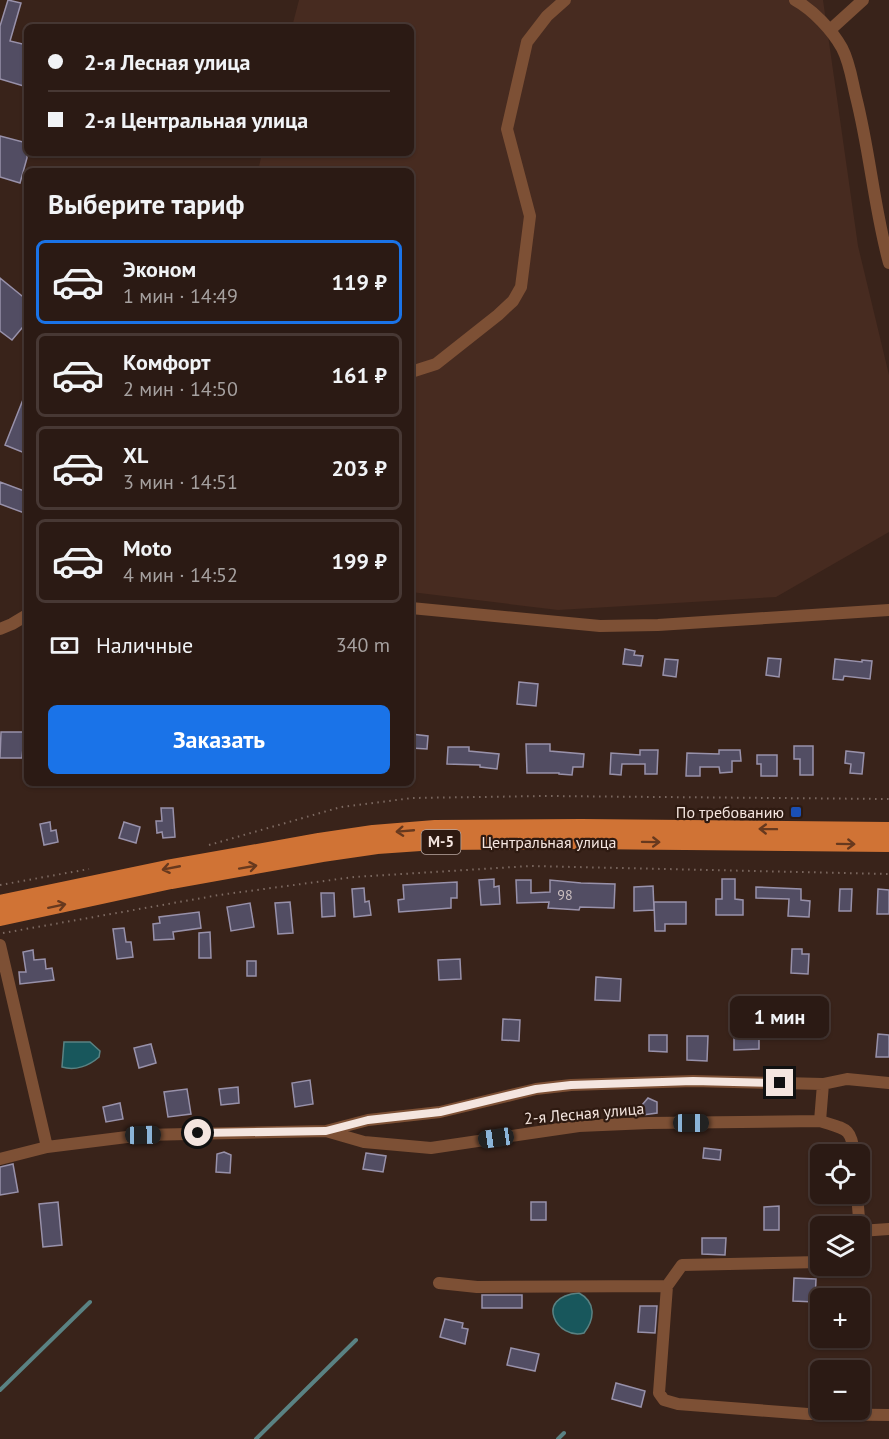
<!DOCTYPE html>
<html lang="ru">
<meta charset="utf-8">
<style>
:root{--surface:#2b1a14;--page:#33231d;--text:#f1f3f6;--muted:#a6a1a0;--line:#473834;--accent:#1a73e8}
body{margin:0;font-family:"PT Sans",sans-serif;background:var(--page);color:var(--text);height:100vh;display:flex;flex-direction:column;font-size:22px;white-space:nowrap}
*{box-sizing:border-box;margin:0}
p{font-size:20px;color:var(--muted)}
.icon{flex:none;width:33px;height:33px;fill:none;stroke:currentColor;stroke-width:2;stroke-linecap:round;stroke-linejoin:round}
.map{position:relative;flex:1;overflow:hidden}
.drawer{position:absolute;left:24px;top:168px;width:390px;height:618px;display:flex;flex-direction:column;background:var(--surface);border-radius:9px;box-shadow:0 2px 4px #0004,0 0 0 2px var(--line)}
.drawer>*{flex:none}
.top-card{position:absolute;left:24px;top:24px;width:390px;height:132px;border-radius:9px;box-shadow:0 2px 4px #0004,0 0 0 2px var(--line);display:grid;align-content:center;height:132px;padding:0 24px;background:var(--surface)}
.fabs{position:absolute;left:810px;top:1144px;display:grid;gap:12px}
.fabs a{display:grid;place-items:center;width:60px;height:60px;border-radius:9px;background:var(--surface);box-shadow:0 2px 4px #0004,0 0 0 2px var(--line);font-size:30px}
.end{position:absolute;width:27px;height:27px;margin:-14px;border:8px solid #f4e5df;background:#111;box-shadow:0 0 0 3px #111}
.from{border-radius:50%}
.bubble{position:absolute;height:42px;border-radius:9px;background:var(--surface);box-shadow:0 2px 4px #0004,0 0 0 2px var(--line);font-size:20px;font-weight:800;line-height:42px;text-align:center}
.car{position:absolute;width:18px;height:36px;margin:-18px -9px;border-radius:8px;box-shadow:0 0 4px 2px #0007;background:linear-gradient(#222 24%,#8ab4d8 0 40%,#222 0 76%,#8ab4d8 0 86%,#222 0)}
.top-card b{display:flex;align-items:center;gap:21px;height:57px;font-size:22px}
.top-card b+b{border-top:2px solid var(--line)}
.top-card i{width:15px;height:15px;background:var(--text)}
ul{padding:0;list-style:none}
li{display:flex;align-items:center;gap:18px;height:84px;margin:0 12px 9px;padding:0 12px;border:3px solid var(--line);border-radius:9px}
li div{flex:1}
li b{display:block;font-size:22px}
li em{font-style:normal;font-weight:800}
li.current{border-color:var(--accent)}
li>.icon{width:54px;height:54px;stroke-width:1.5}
h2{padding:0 24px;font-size:27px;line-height:72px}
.pay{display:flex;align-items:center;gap:15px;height:66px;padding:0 24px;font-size:22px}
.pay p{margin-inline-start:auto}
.cta{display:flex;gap:12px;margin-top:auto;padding:12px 24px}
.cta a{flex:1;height:69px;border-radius:9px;background:var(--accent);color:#fff;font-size:24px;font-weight:800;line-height:69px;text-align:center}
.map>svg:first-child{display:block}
.built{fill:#472b20}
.water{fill:#18575c;stroke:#5a8283;stroke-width:1.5}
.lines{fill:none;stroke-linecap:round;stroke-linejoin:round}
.stream{stroke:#5a8283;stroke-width:4}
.building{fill:#524d63;stroke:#9891aa;stroke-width:1.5}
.path{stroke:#7d6a62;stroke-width:2;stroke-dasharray:1.5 4.5;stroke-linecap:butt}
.minor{stroke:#7d5035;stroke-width:12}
.major{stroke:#d07335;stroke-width:16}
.oneway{stroke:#67391e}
.route{stroke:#f4e5df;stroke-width:8}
.transit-dot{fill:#1a4fb4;stroke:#2e1a11;stroke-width:2}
.labels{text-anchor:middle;stroke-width:4.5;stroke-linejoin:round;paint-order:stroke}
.number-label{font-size:14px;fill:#ccbfc0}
.shield{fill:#2e1a11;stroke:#b9a8a1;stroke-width:1.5}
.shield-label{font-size:15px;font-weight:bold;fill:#f4e5df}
.poi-label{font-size:16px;fill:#f4e5df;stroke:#2e1a11;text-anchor:end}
.street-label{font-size:16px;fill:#f4e5df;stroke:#2e1a11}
</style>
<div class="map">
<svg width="889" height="1439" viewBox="0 0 889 1439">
<rect width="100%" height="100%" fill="#39231a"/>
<path class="built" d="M299 0H823L858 246 889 375V532L776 597 558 610 411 592V171H258L262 153H411V27H292Z"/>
<path class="water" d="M64 1042H90L100 1051 99 1057C89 1066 75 1071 62 1067Z
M579 1293C596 1302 595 1319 584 1333 558 1341 532 1297 579 1293Z"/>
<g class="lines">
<path class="stream" d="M0 1390 90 1302
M256 1439 356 1340
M558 1439 564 1433"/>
</g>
<path class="building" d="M8 0 21 3 10 41 27 45V87L0 79V26Z
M0 136 27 143V158L20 183 0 177Z
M0 278 27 300V322L12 340 0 331Z
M26 392H27V454L5 445Z
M0 482 27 492V514L0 504Z
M625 649 635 651 634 655 643 656 641 666 623 664Z
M768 658 781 659 779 677 766 675Z
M665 659 678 660 676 677 663 675Z
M835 659 862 662V660L872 661 870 679 844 676 843 680 833 679Z
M519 682 538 684 536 706 517 704Z
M1 732H27V749L23 748 22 758H0Z
M411 734 428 736 427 749 411 748Z
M526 744H550V751L584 754 583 767H573L572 775 559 774V773H527Z
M794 746H813V775H800V759H794Z
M448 747H469V751L499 754 497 769 480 767V765L447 764Z
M640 750H658L657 774H645V764H622L621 775 610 774 611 753 640 755Z
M719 750H740L741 761H732V772L720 773 719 767H700V776H686L687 753 719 754Z
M846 751 864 753 862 774 850 773 851 764 845 763Z
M757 755H777V776H761V764H757Z
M161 808H173L175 837 163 838 162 832 157 833 156 821H162Z
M50 822 51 831 56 830 58 842 44 845 40 824Z
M124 822 140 827 136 843 119 838Z
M494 879V887L499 886 500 904 481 905 479 880Z
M722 879H735V899L743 900V915H716V899H722Z
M516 880H531V893L550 892V880L581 883 615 884 614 908 580 907 579 910 548 908 549 902 517 903Z
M457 882V898H451V908L399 912 398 900 404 899 403 885Z
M653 886 654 910 634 911V887Z
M756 887 801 889V900L810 901 809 917 788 916 789 899 756 898Z
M364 888 365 902 369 901 371 915 354 917 352 889Z
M840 889H852L851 911H839Z
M878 889 889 890V914H877Z
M321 893H334L335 916 322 917Z
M290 902 293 933 278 934 275 903Z
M654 902H686V924H665V931H655Z
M250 903 254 927 231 931 227 907Z
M199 912 201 928 173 932 174 939 154 940 153 924 160 923 159 917Z
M124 928 126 942H131L133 957 117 959 113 929Z
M210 932 211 958H199V933Z
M792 949H802V954H809L808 974 791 973Z
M33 950 34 960 45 959 46 969 52 968 54 980 20 984 19 972H26L23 952Z
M460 959 461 979 439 980 438 960Z
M247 961H256V976H247Z
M596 977 621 979 620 1001 595 1000Z
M503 1019 520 1020 519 1041 502 1040Z
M790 1019H808V1038L798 1037V1033H790Z
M759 1028V1049L734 1050V1029Z
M878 1034 889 1035V1057H876Z
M649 1035H667V1052L649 1051Z
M687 1036H708L707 1061 687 1060Z
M151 1044 156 1063 139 1068 134 1048Z
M310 1080 313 1104 295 1107 292 1083Z
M238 1087 239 1103 221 1105 219 1089Z
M187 1089 191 1114 168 1117 164 1092Z
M648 1098 657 1102V1113L643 1115 642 1105Z
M120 1103 123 1119 106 1122 103 1107Z
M704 1148 721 1150 720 1160 703 1158Z
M224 1152 231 1155 230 1173 216 1172 217 1154Z
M366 1153 386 1156 383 1172 363 1169Z
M13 1164 18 1192 0 1195V1167Z
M58 1202 62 1245 43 1247 39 1204Z
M531 1202H546V1220H531Z
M779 1206V1230H764V1207Z
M702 1238H726L725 1255 702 1254Z
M794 1278 816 1279 815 1302 793 1301Z
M482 1295H522V1308H482Z
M640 1306H657L655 1333 638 1332Z
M445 1319 463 1323 462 1328 468 1329 465 1344 440 1337Z
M511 1348 539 1354 535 1371 507 1365Z
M616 1383 645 1391 641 1407 612 1399Z"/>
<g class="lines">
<path class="path" d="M209 845 341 807 412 798 545 796 889 799
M0 885 89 869
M3 933 219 895 354 877 530 866 889 874"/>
<path class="minor" d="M795 0C813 10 832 30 842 48 850 63 852 81 856 97 870 152 874 208 889 263
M830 30 863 0
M411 372 436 364 498 315 513 301 521 287 530 216 507 129 527 42 547 16 565 0
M411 608 600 626 658 625 889 610
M0 629 12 624 27 615
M0 945 47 1147
M820 1121 823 1084
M326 1131 368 1120 440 1112 536 1089 571 1085 693 1081 823 1084 847 1079 889 1083
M0 1159 47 1147 143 1135 326 1131 364 1142 431 1148 579 1126 649 1123 820 1121C845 1129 852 1127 854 1155
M857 1194 860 1231 889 1229
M439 1283 477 1287 667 1286 682 1265 820 1262
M667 1286 659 1393 664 1400 678 1404 808 1414 889 1415"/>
<path class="major" d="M0 903 167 868 319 841 373 833 435 828 581 827 889 830
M0 918 171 881 322 854 377 846 435 842 580 841 889 844"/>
</g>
<defs><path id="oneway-shaft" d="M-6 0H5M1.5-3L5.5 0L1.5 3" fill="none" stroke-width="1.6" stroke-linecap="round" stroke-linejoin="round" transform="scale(1.5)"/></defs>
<g class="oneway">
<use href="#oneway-shaft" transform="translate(768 829) rotate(-179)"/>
<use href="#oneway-shaft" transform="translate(405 831) rotate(175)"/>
<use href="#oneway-shaft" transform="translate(651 842) rotate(1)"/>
<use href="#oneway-shaft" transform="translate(846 844) rotate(1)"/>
<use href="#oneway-shaft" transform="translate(248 867) rotate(-10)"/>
<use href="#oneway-shaft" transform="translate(171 868) rotate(169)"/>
<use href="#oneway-shaft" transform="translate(57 906) rotate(-12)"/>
</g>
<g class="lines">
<path class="route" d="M198 1133 326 1131 368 1120 440 1112 536 1089 571 1085 693 1081 780 1083"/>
</g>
<rect class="transit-dot" x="790" y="806" width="12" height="12" rx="3"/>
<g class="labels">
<g class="number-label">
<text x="565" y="900">98</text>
</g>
<rect class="shield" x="421.5" y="830" width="39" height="24" rx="4.5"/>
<g class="shield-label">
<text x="441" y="847">М-5</text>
</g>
<g class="poi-label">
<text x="784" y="818">По требованию</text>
</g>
<g class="street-label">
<text x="549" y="848">Центральная улица</text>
<text transform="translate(584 1113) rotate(-5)" y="6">2-я Лесная улица</text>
</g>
</g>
</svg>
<div class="fabs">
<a><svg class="icon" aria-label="locate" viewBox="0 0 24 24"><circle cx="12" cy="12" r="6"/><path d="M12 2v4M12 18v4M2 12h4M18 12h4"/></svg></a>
<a><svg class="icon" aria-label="layers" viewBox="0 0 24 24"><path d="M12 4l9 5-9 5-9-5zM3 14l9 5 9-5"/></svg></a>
<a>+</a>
<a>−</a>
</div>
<i class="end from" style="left:198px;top:1133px"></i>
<i class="end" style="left:780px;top:1083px"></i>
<div class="bubble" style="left:730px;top:996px;width:99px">1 мин</div>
<i class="car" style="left:691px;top:1123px;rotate:90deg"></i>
<i class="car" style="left:143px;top:1135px;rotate:89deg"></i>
<i class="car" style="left:496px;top:1138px;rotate:262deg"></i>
<div class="top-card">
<b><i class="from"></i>2-я Лесная улица</b>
<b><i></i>2-я Центральная улица</b>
</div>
<section class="drawer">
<h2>Выберите тариф</h2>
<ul>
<li class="current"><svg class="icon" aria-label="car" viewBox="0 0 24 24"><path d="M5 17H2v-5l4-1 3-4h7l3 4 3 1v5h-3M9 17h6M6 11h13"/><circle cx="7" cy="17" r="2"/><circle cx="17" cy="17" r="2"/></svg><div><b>Эконом</b><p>1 мин · 14:49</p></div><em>119 ₽</em></li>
<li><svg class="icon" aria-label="car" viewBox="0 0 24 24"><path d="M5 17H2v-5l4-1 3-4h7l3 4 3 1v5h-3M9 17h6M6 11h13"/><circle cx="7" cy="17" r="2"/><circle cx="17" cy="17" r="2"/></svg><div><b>Комфорт</b><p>2 мин · 14:50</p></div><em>161 ₽</em></li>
<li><svg class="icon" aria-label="car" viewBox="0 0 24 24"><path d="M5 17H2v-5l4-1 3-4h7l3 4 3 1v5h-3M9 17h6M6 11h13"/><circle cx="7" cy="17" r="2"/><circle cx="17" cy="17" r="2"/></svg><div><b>XL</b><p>3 мин · 14:51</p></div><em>203 ₽</em></li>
<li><svg class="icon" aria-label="car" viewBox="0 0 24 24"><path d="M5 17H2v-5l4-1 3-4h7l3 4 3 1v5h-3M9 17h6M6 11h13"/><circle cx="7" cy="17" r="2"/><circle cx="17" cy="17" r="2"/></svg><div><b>Moto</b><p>4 мин · 14:52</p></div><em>199 ₽</em></li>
</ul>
<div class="pay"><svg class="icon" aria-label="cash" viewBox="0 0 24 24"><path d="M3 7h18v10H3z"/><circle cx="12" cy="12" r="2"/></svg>Наличные<p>340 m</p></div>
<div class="cta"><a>Заказать</a></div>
</section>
</div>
